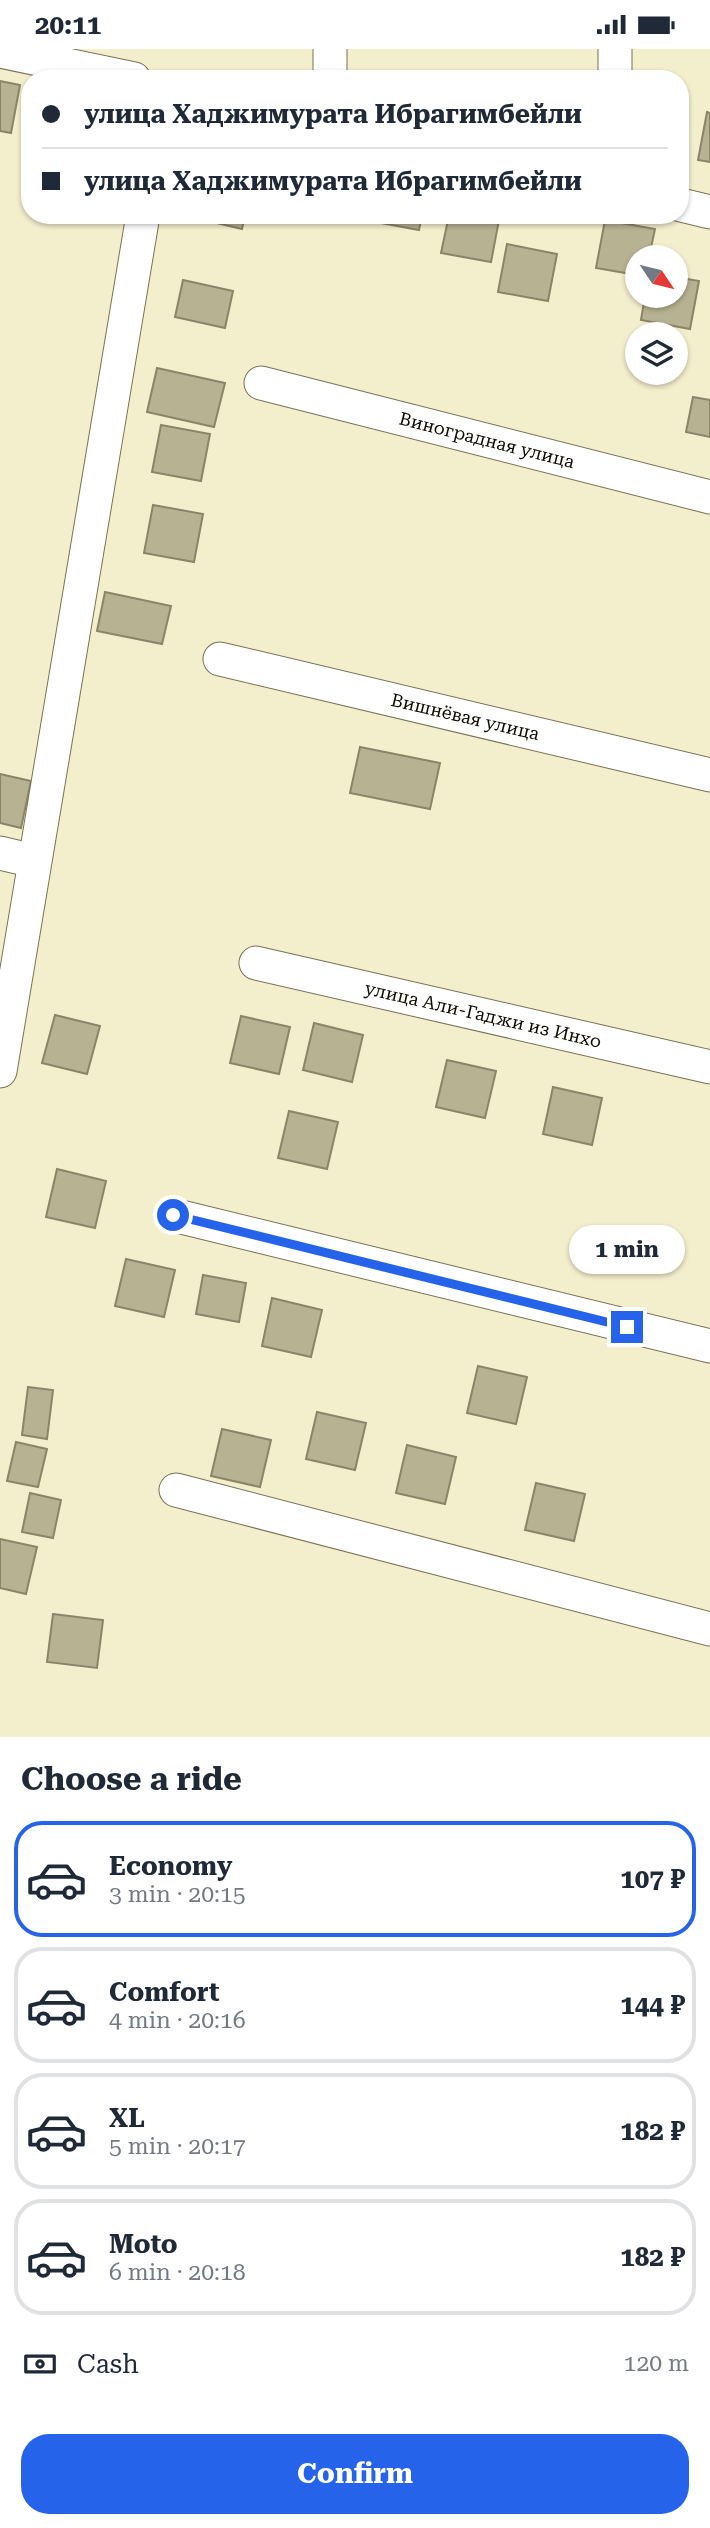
<!DOCTYPE html>
<meta charset="utf-8">
<style>
:root{--surface:#fff;--page:#f6f6f7;--text:#1f2937;--muted:#747a83;--line:#e0e1e3;--accent:#2563eb}
body{margin:0;font-family:"Roboto Serif",serif;background:var(--page);color:var(--text);height:100vh;display:flex;flex-direction:column;font-size:26px;white-space:nowrap}
*{box-sizing:border-box;margin:0}
p{font-size:23px;color:var(--muted)}
.icon{flex:none;width:38px;height:38px;fill:none;stroke:currentColor;stroke-width:2;stroke-linecap:round;stroke-linejoin:round}
.map{position:relative;height:1688px;overflow:hidden}
.side{display:flex;flex-direction:column;background:var(--surface);flex:1}
.side>*{flex:none}
.top-card{position:absolute;left:21px;top:21px;width:668px;height:154px;border-radius:28px;box-shadow:0 2px 5px #0004;display:grid;align-content:center;height:154px;padding:0 21px;background:var(--surface)}
.needle{width:46px;rotate:125deg}
.tools{position:absolute;left:625px;top:196px;display:grid;gap:14px}
.tools a{display:grid;place-items:center;width:63px;height:63px;border-radius:50%;background:var(--surface);box-shadow:0 2px 5px #0004;font-size:35px}
.end{position:absolute;width:32px;height:32px;margin:-16px;border:9px solid #2563eb;background:#fff;box-shadow:0 0 0 4px #fff}
.from{border-radius:50%}
.bubble{position:absolute;height:49px;border-radius:24px;background:var(--surface);box-shadow:0 2px 5px #0004;font-size:23px;font-weight:700;line-height:49px;text-align:center}
.top-card b{display:flex;align-items:center;gap:24px;height:66px;font-size:26px}
.top-card b+b{border-top:2px solid var(--line)}
.top-card i{width:18px;height:18px;background:var(--text)}
ul{padding:0;list-style:none}
li{display:flex;align-items:center;gap:21px;height:116px;margin:0 14px 10px;padding:0 7px;border:4px solid var(--line);border-radius:28px}
li div{flex:1}
li b{display:block;font-size:26px}
li em{font-style:normal;font-weight:700}
li.on{border-color:var(--accent)}
li>.icon{width:63px;height:63px;stroke-width:1.5}
h2{padding:0 21px;font-size:32px;line-height:84px}
.pay{display:flex;align-items:center;gap:18px;height:77px;padding:0 21px;font-size:26px}
.pay p{margin-inline-start:auto}
.action{display:flex;gap:14px;margin-top:auto;padding:14px 21px}
.action a{flex:1;height:80px;border-radius:28px;background:var(--accent);color:#fff;font-size:28px;font-weight:700;line-height:80px;text-align:center}
.status{display:flex;justify-content:space-between;align-items:center;height:49px;padding:0 35px;background:var(--surface);direction:ltr}
.status svg{height:19px;fill:currentColor}
.map>svg:first-child{display:block}
.building{fill:#b7b292;stroke:#8a8567;stroke-width:2}
.lines{fill:none;stroke-linecap:round;stroke-linejoin:round}
.minor-casing{stroke:#787355;stroke-width:35}
.minor{stroke:#fff;stroke-width:33}
.route{stroke:#2563eb;stroke-width:9}
.labels{text-anchor:middle;stroke-width:5;stroke-linejoin:round;paint-order:stroke}
.street-label{font-size:18px;fill:#0f0d03;stroke:#fff}
</style>
<div class="status"><b>20:11</b><svg viewBox="0 0 49 12"><path d="M0 12V9h3v3zM5 12V6h3v6zM10 12V3h3v9zM15 12V0h3v12zM26 1h20v11H26zM47 4h2v5h-2z"/></svg></div>
<div class="map">
<svg width="710" height="1688" viewBox="0 0 710 1688">
<rect width="100%" height="100%" fill="#f3eecc"/>
<path class="building" d="M0 32 20 36 11 84 0 82Z
M707 63 710 64V113L698 111Z
M183 166H245L242 180Z
M371 166H422L419 181 370 172Z
M449 166H500L491 213 441 204Z
M605 171 655 180 649 208H637V226L596 219Z
M507 195 557 205 548 252 498 243Z
M676 228 699 232 690 280 641 271 645 247H676Z
M183 231 233 242 225 279 175 268Z
M157 319 225 334 214 378 147 363Z
M693 348 710 351V388L686 383Z
M161 376 210 385 201 432 152 423Z
M153 456 203 465 194 513 144 504Z
M105 543 171 557 162 595 97 582Z
M360 698 440 714 430 760 350 744Z
M0 725 31 732 21 779 0 774Z
M55 966 100 977 87 1025 42 1014Z
M241 967 290 978 279 1025 230 1014Z
M314 974 363 986 352 1033 303 1021Z
M447 1011 496 1022 485 1069 436 1058Z
M553 1038 602 1049 592 1096 543 1085Z
M289 1062 338 1073 327 1120 278 1109Z
M57 1120 106 1132 95 1179 46 1168Z
M126 1210 175 1221 164 1268 115 1257Z
M203 1226 246 1234 239 1273 196 1265Z
M272 1249 322 1261 311 1308 262 1297Z
M478 1317 527 1328 516 1375 467 1364Z
M28 1338 53 1341 47 1390 22 1386Z
M317 1363 366 1374 355 1421 306 1410Z
M222 1380 271 1391 260 1438 211 1427Z
M16 1393 47 1400 38 1438 7 1432Z
M407 1396 456 1408 445 1455 396 1444Z
M536 1434 585 1445 574 1492 525 1481Z
M30 1444 61 1451 53 1489 22 1483Z
M0 1490 37 1498 26 1545 0 1539Z
M53 1565 103 1571 97 1619 47 1613Z"/>
<g class="lines">
<g class="minor-casing">
<g id="minor">
<path d="M330 0V30"/>
<path d="M0 2 134 30"/>
<path d="M615 30V0"/>
<path d="M681 156 710 163"/>
<path id="s1" d="M261 334 710 448"/>
<path id="s2" d="M220 610 710 726"/>
<path d="M0 804 34 812"/>
<path id="s3" d="M256 914 710 1018"/>
<path d="M0 1022 143 166"/>
<path d="M173 1166 710 1297"/>
<path d="M176 1441 710 1580"/>
</g>
</g>
<use href="#minor" class="minor"/>
</g>
<g class="lines">
<path class="route" d="M173 1166 627 1278"/>
</g>
<g class="labels">
<g class="street-label">
<text dy="6" stroke="none"><textPath href="#s1" startOffset="233">Виноградная улица</textPath></text>
<text dy="6" stroke="none"><textPath href="#s2" startOffset="252">Вишнёвая улица</textPath></text>
<text dy="6" stroke="none"><textPath href="#s3" startOffset="233">улица Али-Гаджи из Инхо</textPath></text>
</g>
</g>
</svg>
<div class="tools">
<a><svg class="needle" viewBox="-14 -14 28 28"><path d="M0-13l5 13h-10z" fill="#e53935"/><path d="M0 13l5-13h-10z" fill="#747a83"/></svg></a>
<a><svg class="icon" aria-label="layers" viewBox="0 0 24 24"><path d="M12 4l9 5-9 5-9-5zM3 14l9 5 9-5"/></svg></a>
</div>
<i class="end from" style="left:173px;top:1166px"></i>
<i class="end" style="left:627px;top:1278px"></i>
<div class="bubble" style="left:569px;top:1176px;width:116px">1 min</div>
<div class="top-card">
<b><i class="from"></i>улица Хаджимурата Ибрагимбейли</b>
<b><i></i>улица Хаджимурата Ибрагимбейли</b>
</div>
</div>
<section class="side">
<h2>Choose a ride</h2>
<ul>
<li class="on"><svg class="icon" aria-label="car" viewBox="0 0 24 24"><path d="M5 17H2v-5l4-1 3-4h7l3 4 3 1v5h-3M9 17h6M6 11h13"/><circle cx="7" cy="17" r="2"/><circle cx="17" cy="17" r="2"/></svg><div><b>Economy</b><p>3 min · 20:15</p></div><em>107 ₽</em></li>
<li><svg class="icon" aria-label="car" viewBox="0 0 24 24"><path d="M5 17H2v-5l4-1 3-4h7l3 4 3 1v5h-3M9 17h6M6 11h13"/><circle cx="7" cy="17" r="2"/><circle cx="17" cy="17" r="2"/></svg><div><b>Comfort</b><p>4 min · 20:16</p></div><em>144 ₽</em></li>
<li><svg class="icon" aria-label="car" viewBox="0 0 24 24"><path d="M5 17H2v-5l4-1 3-4h7l3 4 3 1v5h-3M9 17h6M6 11h13"/><circle cx="7" cy="17" r="2"/><circle cx="17" cy="17" r="2"/></svg><div><b>XL</b><p>5 min · 20:17</p></div><em>182 ₽</em></li>
<li><svg class="icon" aria-label="car" viewBox="0 0 24 24"><path d="M5 17H2v-5l4-1 3-4h7l3 4 3 1v5h-3M9 17h6M6 11h13"/><circle cx="7" cy="17" r="2"/><circle cx="17" cy="17" r="2"/></svg><div><b>Moto</b><p>6 min · 20:18</p></div><em>182 ₽</em></li>
</ul>
<div class="pay"><svg class="icon" aria-label="cash" viewBox="0 0 24 24"><path d="M3 7h18v10H3z"/><circle cx="12" cy="12" r="2"/></svg>Cash<p>120 m</p></div>
<div class="action"><a>Confirm</a></div>
</section>
